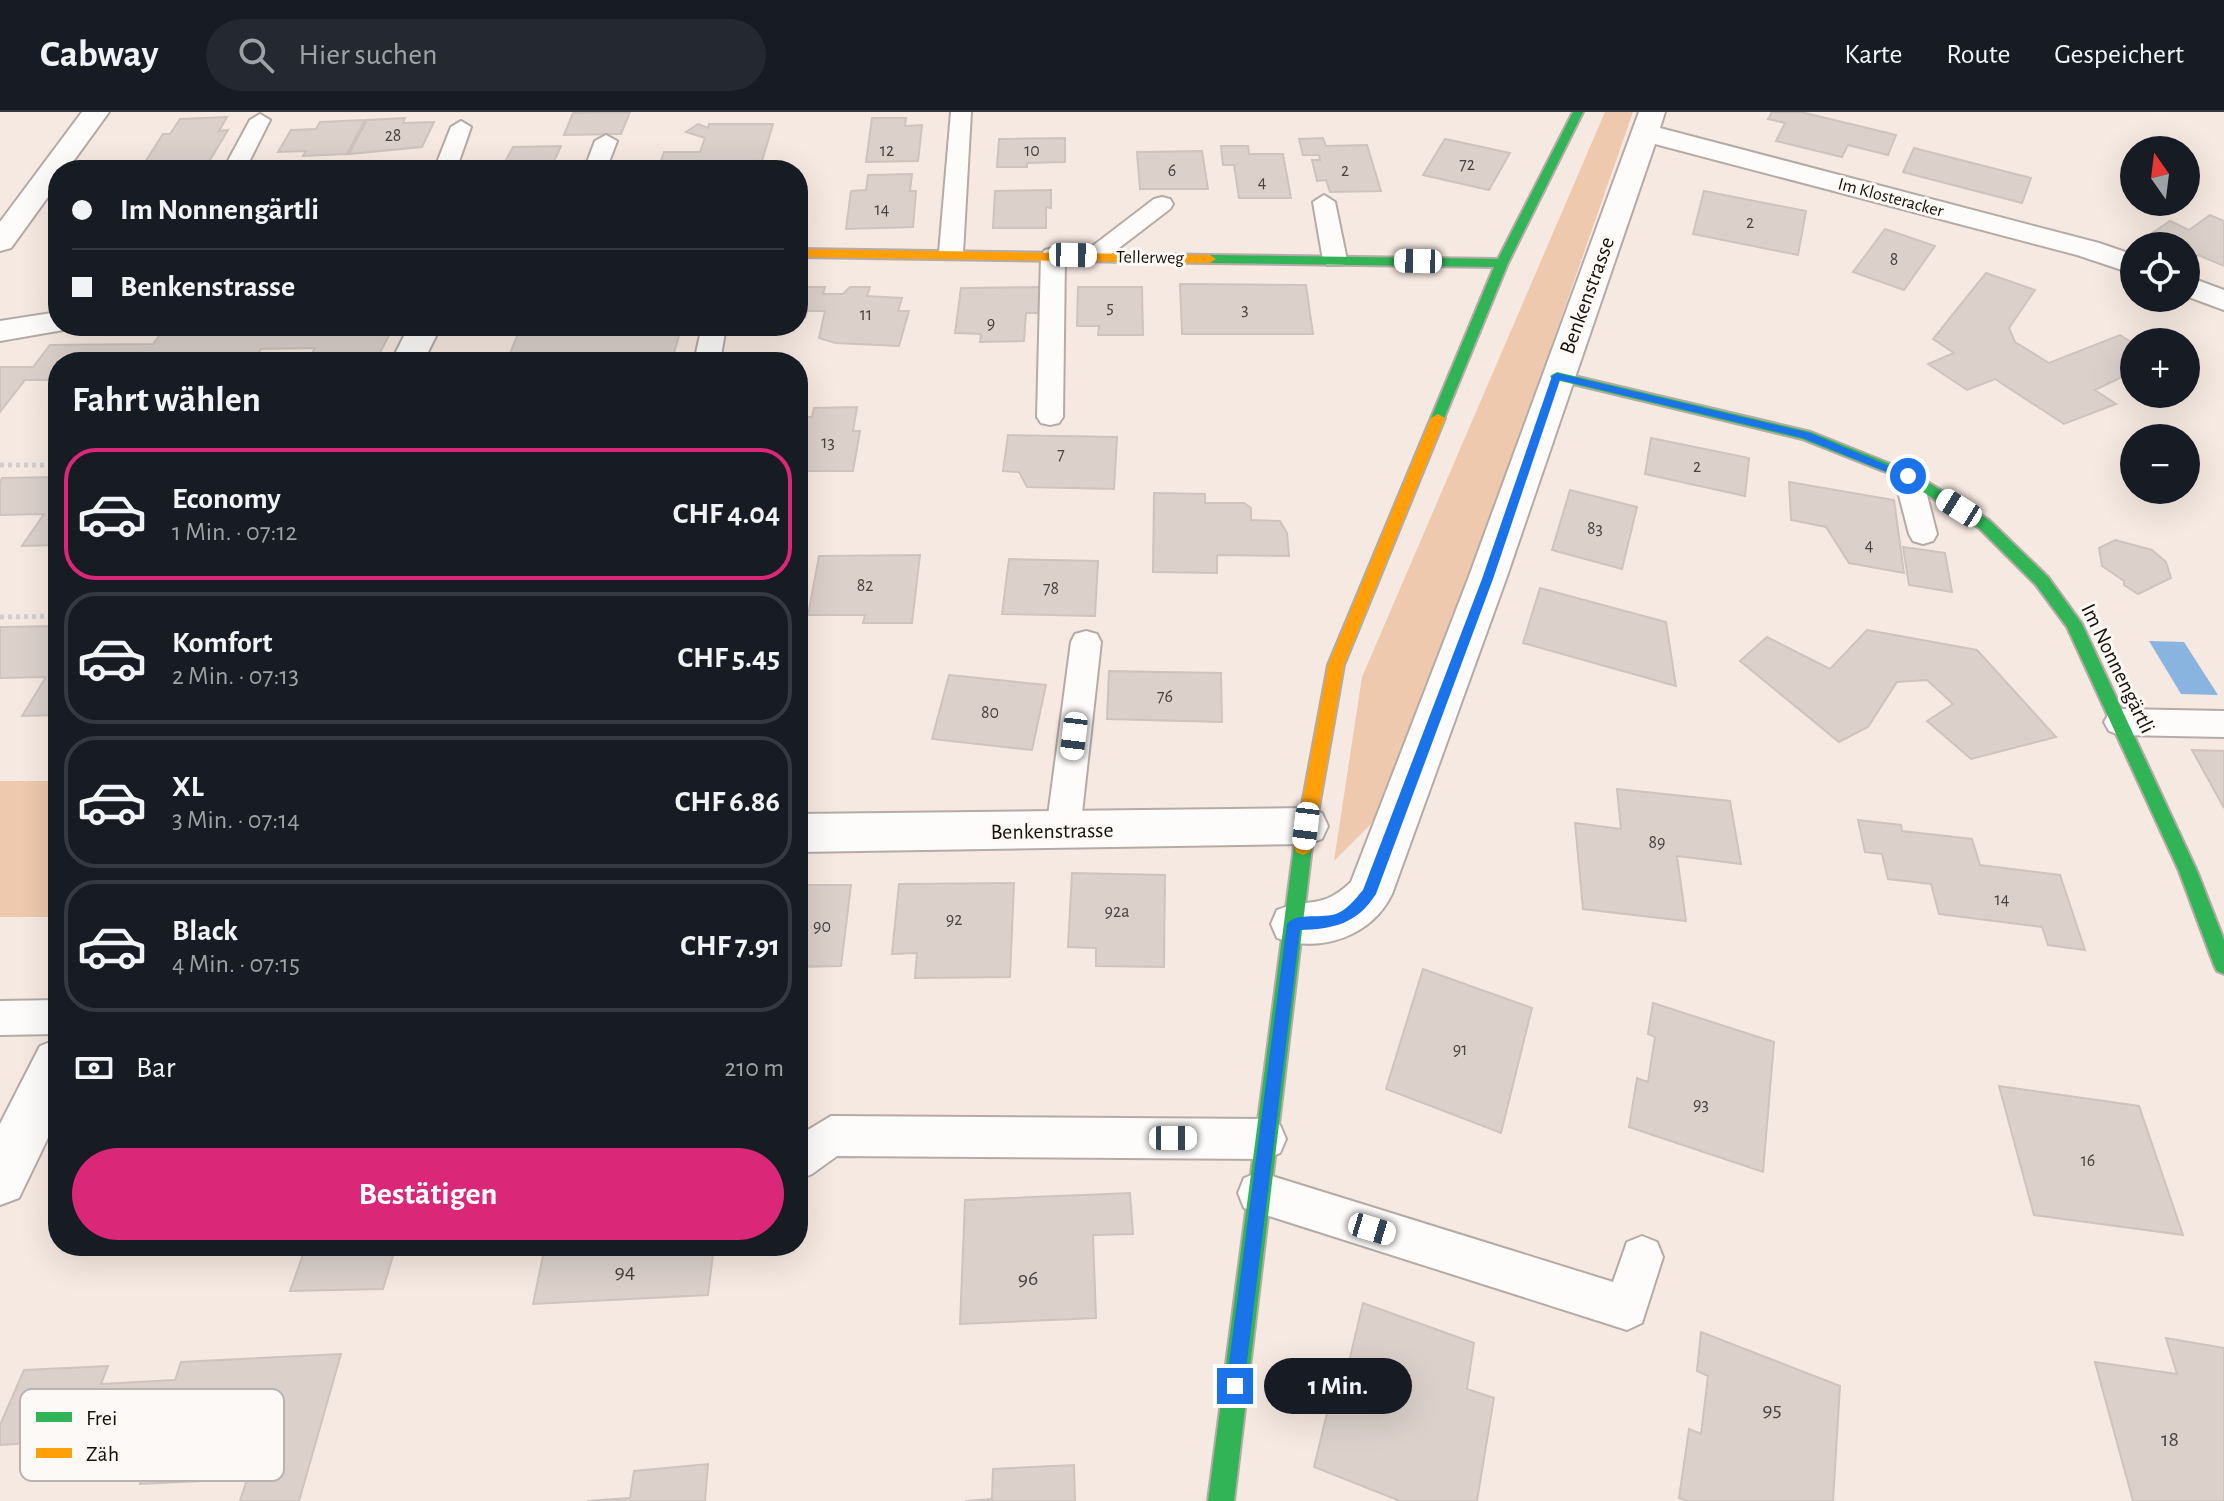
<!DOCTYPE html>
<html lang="de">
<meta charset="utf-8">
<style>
:root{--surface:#171b24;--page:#242831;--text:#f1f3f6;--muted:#9ea1a6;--line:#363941;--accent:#db2777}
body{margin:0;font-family:"Alegreya Sans",sans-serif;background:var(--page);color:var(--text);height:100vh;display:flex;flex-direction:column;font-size:30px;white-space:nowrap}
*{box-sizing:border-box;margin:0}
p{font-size:26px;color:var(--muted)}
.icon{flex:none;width:44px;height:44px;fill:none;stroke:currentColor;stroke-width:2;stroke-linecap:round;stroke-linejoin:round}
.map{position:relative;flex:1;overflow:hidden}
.side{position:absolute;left:48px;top:240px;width:760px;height:904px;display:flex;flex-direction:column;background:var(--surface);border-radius:32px;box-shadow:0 8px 32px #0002}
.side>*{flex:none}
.hud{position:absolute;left:48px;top:48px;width:760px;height:176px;border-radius:32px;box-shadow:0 8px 32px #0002;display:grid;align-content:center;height:176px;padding:0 24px;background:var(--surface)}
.needle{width:52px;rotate:346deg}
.controls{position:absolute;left:2120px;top:24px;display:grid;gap:16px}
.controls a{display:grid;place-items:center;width:80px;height:80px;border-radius:50%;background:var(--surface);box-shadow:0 8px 32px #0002;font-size:40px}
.end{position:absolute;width:36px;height:36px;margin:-18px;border:10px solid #1a73e8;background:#fff;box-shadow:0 0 0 4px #fff}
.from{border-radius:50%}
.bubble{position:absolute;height:56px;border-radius:28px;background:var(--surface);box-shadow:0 8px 32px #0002;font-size:26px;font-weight:600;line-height:56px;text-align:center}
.car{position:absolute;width:24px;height:48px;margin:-24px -12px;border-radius:10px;box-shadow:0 0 6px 2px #0007;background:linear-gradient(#fff 24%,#345 0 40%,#fff 0 76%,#345 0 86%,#fff 0)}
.hud b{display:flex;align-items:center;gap:28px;height:76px;font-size:30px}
.hud b+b{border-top:2px solid var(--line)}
.hud i{width:20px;height:20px;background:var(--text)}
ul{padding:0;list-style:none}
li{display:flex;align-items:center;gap:24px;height:132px;margin:0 16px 12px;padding:0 8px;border:4px solid var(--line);border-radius:32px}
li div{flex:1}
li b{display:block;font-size:30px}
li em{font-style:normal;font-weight:600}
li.active{border-color:var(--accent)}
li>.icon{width:72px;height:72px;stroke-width:1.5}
h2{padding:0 24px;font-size:36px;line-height:96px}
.pay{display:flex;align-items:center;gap:20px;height:88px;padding:0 24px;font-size:30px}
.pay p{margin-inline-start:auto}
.primary-button{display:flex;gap:16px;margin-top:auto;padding:16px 24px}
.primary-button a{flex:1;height:92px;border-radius:48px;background:var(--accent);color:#fff;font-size:32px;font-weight:600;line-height:92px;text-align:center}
header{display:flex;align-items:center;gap:48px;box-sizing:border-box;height:112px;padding:0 40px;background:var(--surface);border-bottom:2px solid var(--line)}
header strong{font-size:38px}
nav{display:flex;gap:44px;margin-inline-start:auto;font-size:28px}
.search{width:560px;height:72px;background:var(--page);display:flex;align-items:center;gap:20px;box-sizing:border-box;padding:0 28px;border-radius:44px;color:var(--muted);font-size:30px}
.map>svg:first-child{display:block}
.green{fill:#eec9ad}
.water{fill:#8ab4e0}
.building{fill:#dbd0ca;stroke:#cec4bd;stroke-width:2}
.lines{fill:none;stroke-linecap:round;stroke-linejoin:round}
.lane-casing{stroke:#b5aba6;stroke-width:4}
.street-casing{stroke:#b5aba6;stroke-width:4}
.fast-casing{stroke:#b5aba6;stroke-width:4}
.slow-casing{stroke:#b5aba6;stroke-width:4}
.path{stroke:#d2cfcc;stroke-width:5;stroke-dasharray:4 4;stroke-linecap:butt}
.lane{fill:#fefcfa;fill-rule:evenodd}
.street{fill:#fefcfa;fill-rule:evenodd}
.fast{fill:#30b455;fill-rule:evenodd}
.slow{fill:#ff9f0a;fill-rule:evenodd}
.route{fill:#1a73e8}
.labels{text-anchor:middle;stroke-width:6;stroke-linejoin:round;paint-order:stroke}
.number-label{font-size:18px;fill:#4a423d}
.far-street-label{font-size:18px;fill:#17100b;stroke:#fdf9f6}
.street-label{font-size:22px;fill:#17100b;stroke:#fdf9f6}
.near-number-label{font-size:22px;fill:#4a423d}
.key{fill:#fdf9f6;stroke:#b8b3b0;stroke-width:2}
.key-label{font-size:22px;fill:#17100b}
</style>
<header>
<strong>Cabway</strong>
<div class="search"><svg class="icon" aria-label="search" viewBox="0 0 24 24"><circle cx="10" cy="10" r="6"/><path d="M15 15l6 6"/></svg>Hier suchen</div>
<nav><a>Karte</a><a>Route</a><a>Gespeichert</a></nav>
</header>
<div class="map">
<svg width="2224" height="1389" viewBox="0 0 2224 1389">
<rect width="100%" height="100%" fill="#f6e9e1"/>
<path class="green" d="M1605 0H1633L1392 691 1334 749 1362 565Z
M0 669H58V805H0Z"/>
<path class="water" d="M2149 529 2184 530 2218 583 2181 582Z"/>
<path class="building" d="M630 0 621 22 564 23 573 1Z
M1772 0H1801L1896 23 1888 43 1848 33 1842 45 1776 29 1785 11 1768 7Z
M227 5 219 19 228 18 204 58H140L163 22H170L180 7Z
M405 6 403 11 434 10 422 35 349 42 367 8Z
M872 6H906L905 14 922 13 918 49 866 50Z
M365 8 347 42 303 44 306 39 278 40 291 18 316 17 320 10Z
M698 12 708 16 709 12H773L761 52 658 57 664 40H700L705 26 686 20Z
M1065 26V50L1027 51V55H997L999 27Z
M1323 26 1326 34 1367 33 1381 79 1330 80 1326 68 1317 69 1312 48H1320L1319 43H1303L1299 27Z
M1445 27 1510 41 1489 78 1423 63Z
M561 34 554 49H563L560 58H494L497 51 505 50 513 35Z
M1221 34H1248L1249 42H1283L1291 86H1239L1234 53H1223Z
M1914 36 2031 66 2022 91 1903 60Z
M1202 39 1208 77H1140L1137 40Z
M912 62 910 79H916L913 115 846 117 851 79 866 78 868 63Z
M1051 78V96L1046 95V116H993L995 79Z
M1704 79 1806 99 1798 143 1693 122Z
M2210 103 2224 109V154L2198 143 2190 149 2186 148V134H2156L2142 128 2170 109 2189 118Z
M1885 117 1935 134 1904 178 1853 160Z
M1986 161 2035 178 2009 216 2015 230 2049 251 2120 223 2134 232V259L2095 278 2116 292 2064 312 1995 267 1967 278 1928 252 1954 241 1933 227Z
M1180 172 1306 173 1313 222H1182Z
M798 175H825L823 182H843L850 175H870L867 184 902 186 898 199H909L899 234 835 231 819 226 825 199H807L805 206H798Z
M1043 175 1042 201H1026L1024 229 980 230 981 222 955 221 961 176Z
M1078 175H1142L1143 223H1098L1099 214H1077Z
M394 214 375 250H307L315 236 261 237 253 250H58V268H25L0 300V255H33L50 233 153 232 165 216Z
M521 214H682L673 244 507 249Z
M857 295 853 319H860L853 359H803L806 341H798V305H812L814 296Z
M1008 323 1117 325 1114 377 1027 375 1019 360 1003 359Z
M1651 326 1749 346 1745 384 1645 362Z
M58 365V433L22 434 44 402 0 403V370L2 366Z
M1789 370 1894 388 1904 461 1849 451 1826 415 1791 408Z
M1570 378 1637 395 1622 457 1552 438Z
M1154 381 1205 382V391H1244L1251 396V408L1280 409 1287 421 1289 444 1217 443V461L1153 460Z
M2115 428 2152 438 2166 450 2171 466 2138 482 2124 473V469L2102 454 2099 436Z
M1903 435 1945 441 1952 480 1909 473Z
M920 443 912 511H863L865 503H808L819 444Z
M1009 447 1098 449 1095 504 1002 502Z
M1540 476 1666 510 1676 574 1523 531Z
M58 514V603L22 604 46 565 0 566V515Z
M1867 518 1977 538 2056 625 1971 647 1927 609 1953 592 1927 568 1897 570 1868 615 1839 630 1740 549 1767 525 1830 557Z
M1109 559 1221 561 1222 610 1107 607Z
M949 563 1046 573 1032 638 932 627Z
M2192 638 2224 639V696Z
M1617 677 1730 689 1741 752 1677 744 1686 809 1583 797 1575 711 1621 717Z
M1858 708 1901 713 1902 719 1972 727 1980 753 2060 763 2085 838 2048 833 2042 815 1939 802 1931 772 1888 767 1882 742 1865 740Z
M1072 761 1165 763 1164 855 1096 854V836L1068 835Z
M1014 771 1010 865 915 866 917 841 892 842 899 772Z
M798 773H851L841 854 798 855Z
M1423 857 1532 896 1501 1021 1386 977Z
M1653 891 1774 930 1763 1060 1629 1015 1637 966 1648 970 1655 925 1648 922Z
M1999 974 2139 994 2183 1123 2034 1103Z
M1130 1081 1133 1122 1093 1123 1096 1206 960 1212 965 1088Z
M306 1134H396L383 1177 290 1179Z
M545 1134H714L708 1183 533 1192Z
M1363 1191 1474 1231 1467 1277 1494 1286 1477 1389H1400L1314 1355 1329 1293 1338 1296Z
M1701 1220 1840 1274 1833 1389H1688L1679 1386 1689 1317 1701 1322 1708 1264 1697 1259Z
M2166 1226 2224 1236V1389H2133L2095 1250 2177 1262Z
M341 1242 299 1389H240L247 1367 140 1372 153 1335 81 1337 85 1328 0 1333V1313L24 1258 108 1254 101 1272 175 1268 181 1250Z
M708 1352 705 1389H587L630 1386 634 1359Z
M1074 1353 1075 1389H965L992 1387 993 1357Z"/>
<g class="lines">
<g class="lane-casing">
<path id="lane" d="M951 0H971L963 141 959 146H943L939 141Z
M260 2 270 8 245 58H223L250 8Z
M461 9 471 15 456 58H434L451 15Z
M606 23 617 29 606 58H584L595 29Z
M1324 83 1335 90 1347 148 1343 153H1327L1323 148 1313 90Z
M1162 85 1170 87 1173 92 1170 97 1102 149H1086L1082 144 1086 139 1154 87Z
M1053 136 1061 138 1065 143 1063 305 1059 311 1050 313 1041 311 1037 305 1041 143 1045 138Z
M702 214H726L720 250H694Z
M1908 355 1918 357 1922 364 1937 422 1933 429 1923 432 1913 429 1909 422 1894 364 1898 357Z
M1086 519 1097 522 1101 530 1080 719 1075 729 1063 733 1051 729 1046 719 1071 530 1075 522Z
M2120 597 2224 599V625L2120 623 2109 619 2104 610 2109 601Z
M58 888V922L0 923V889Z
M831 1004 1266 1007 1280 1013 1286 1027 1280 1041 1266 1047 837 1044 812 1062 798 1068V1024Z
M1259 1060 1613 1170 1627 1130 1642 1124 1657 1130 1663 1145 1642 1211 1627 1218 1244 1096 1238 1081 1244 1066Z"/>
</g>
<g class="street-casing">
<path id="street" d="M82 0H109L67 58H58V71L11 136 0 139V110Z
M1639 0H1665L1660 16 2099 131 2134 143V162L2077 143 1655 32 1506 467 1392 782C1372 824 1320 842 1277 826L1271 812 1277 798C1311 785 1322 798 1351 770L1468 467Z
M2186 164 2224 178V198L2186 184Z
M58 200V214H71L69 217 0 229V209Z
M409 214H441L423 250H391Z
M1306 696 1322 701 1328 714 1322 727 1306 732 798 740V702Z
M58 927V1005L19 1086 0 1093V1012L40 934Z"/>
</g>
<g class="fast-casing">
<path id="fast" d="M1573 0H1583L1508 151 1443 309H1433L1431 306 1494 155 1210 151 1204 147 1210 143 1498 147Z
M1557 260 1811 320 1913 361 1989 408 2048 465 2082 512 2197 759 2224 828V862L2217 859 2214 853 2179 759 2067 515 2036 473 1979 416 1903 367 1802 327 1552 267 1550 264Z
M1303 727 1310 730 1312 735 1234 1389H1208L1294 735 1296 730Z"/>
</g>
<g class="slow-casing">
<path id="slow" d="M798 137 1210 143 1216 147 1210 151 798 145Z
M1438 302 1445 306 1344 553 1312 735 1310 740 1303 743 1296 740 1294 735 1328 553 1431 306Z"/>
</g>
<path class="path" d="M0 353H58
M0 505 58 504"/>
<use href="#lane" class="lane"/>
<use href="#street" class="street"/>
<use href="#fast" class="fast"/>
<use href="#slow" class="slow"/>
</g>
<path class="route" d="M1557 261 1810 321 1913 364 1904 367 1803 326 1560 268 1493 467 1376 782C1357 812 1333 817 1300 818L1244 1274 1241 1280 1235 1282 1229 1280 1226 1274 1287 812C1297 799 1323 808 1338 801 1348 797 1356 786 1363 778L1482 467 1552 264Z"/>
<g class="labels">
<g class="number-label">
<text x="393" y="29">28</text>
<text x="887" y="44">12</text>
<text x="1032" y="44">10</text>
<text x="1467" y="58">72</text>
<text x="1172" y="64">6</text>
<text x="1345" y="64">2</text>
<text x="1262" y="76">4</text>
<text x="882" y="103">14</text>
<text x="1750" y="116">2</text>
<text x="1894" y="153">8</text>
<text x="1110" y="201">5</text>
<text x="1245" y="203">3</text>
<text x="866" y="208">11</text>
<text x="991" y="217">9</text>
<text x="828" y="336">13</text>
<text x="1061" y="348">7</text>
<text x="1697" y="360">2</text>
<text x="1595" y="422">83</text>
<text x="1869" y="439">4</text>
<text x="865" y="479">82</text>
<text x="1051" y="482">78</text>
<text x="1165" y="590">76</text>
<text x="990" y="606">80</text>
<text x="1657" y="736">89</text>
<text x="2002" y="793">14</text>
<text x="1117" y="805">92a</text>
<text x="954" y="813">92</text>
<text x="822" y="820">90</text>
<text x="1460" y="943">91</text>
<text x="1701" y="998">93</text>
<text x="2088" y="1054">16</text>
</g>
<g class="far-street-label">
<text transform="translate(1891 85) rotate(15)" y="6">Im Klosteracker</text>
<text transform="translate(1150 145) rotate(1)" y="6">Tellerweg</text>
</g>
<g class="street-label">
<text transform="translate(1586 183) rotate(-70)" y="8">Benkenstrasse</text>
<text transform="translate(2119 556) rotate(64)" y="8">Im Nonnengärtli</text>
<text transform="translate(1052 718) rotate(-1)" y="8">Benkenstrasse</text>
</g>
<g class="near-number-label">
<text x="625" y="1166">94</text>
<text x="1028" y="1173">96</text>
<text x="1772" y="1304">95</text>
<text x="2170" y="1334">18</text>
</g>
</g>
<rect x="20" y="1277" width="264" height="92" rx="12" class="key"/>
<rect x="36" y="1300" width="36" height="10" fill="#30b455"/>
<rect x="36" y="1336" width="36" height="10" fill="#ff9f0a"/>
<g class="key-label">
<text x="86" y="1313">Frei</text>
<text x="86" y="1349">Zäh</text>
</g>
</svg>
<div class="controls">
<a><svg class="needle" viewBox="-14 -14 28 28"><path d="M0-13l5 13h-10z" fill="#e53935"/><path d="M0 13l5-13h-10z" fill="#9ea1a6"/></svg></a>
<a><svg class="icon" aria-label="locate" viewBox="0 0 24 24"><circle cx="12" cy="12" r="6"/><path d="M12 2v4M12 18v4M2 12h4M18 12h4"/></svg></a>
<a>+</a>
<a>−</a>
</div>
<i class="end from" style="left:1908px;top:364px"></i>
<i class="end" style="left:1235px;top:1274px"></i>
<div class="bubble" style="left:1264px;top:1246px;width:148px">1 Min.</div>
<i class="car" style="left:1073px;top:143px;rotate:91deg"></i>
<i class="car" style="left:1418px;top:149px;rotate:271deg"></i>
<i class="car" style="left:1959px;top:396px;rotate:302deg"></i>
<i class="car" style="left:1074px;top:624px;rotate:187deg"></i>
<i class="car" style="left:1306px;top:714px;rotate:187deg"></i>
<i class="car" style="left:1173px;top:1026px;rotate:90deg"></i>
<i class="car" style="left:1372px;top:1117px;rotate:107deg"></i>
<div class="hud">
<b><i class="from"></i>Im Nonnengärtli</b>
<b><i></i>Benkenstrasse</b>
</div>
<section class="side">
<h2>Fahrt wählen</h2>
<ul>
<li class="active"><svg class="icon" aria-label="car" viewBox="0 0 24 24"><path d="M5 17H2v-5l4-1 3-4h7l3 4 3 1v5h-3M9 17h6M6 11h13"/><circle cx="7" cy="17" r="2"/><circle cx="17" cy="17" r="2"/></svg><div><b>Economy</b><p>1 Min. · 07:12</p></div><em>CHF 4.04</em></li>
<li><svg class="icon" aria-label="car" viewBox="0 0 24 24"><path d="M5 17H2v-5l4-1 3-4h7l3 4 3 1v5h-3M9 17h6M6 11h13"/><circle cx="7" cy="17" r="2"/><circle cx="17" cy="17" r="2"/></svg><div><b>Komfort</b><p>2 Min. · 07:13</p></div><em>CHF 5.45</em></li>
<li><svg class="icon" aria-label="car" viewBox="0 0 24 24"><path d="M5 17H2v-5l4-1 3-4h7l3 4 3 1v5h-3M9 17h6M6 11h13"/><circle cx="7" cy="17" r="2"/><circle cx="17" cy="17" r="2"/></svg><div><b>XL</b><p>3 Min. · 07:14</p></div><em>CHF 6.86</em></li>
<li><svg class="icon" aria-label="car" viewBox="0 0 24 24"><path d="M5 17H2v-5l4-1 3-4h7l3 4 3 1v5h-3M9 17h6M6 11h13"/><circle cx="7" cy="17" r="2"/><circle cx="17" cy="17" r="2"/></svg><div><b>Black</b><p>4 Min. · 07:15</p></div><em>CHF 7.91</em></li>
</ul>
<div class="pay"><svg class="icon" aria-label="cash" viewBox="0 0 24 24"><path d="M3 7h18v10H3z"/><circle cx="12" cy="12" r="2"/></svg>Bar<p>210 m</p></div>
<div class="primary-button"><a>Bestätigen</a></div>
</section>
</div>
